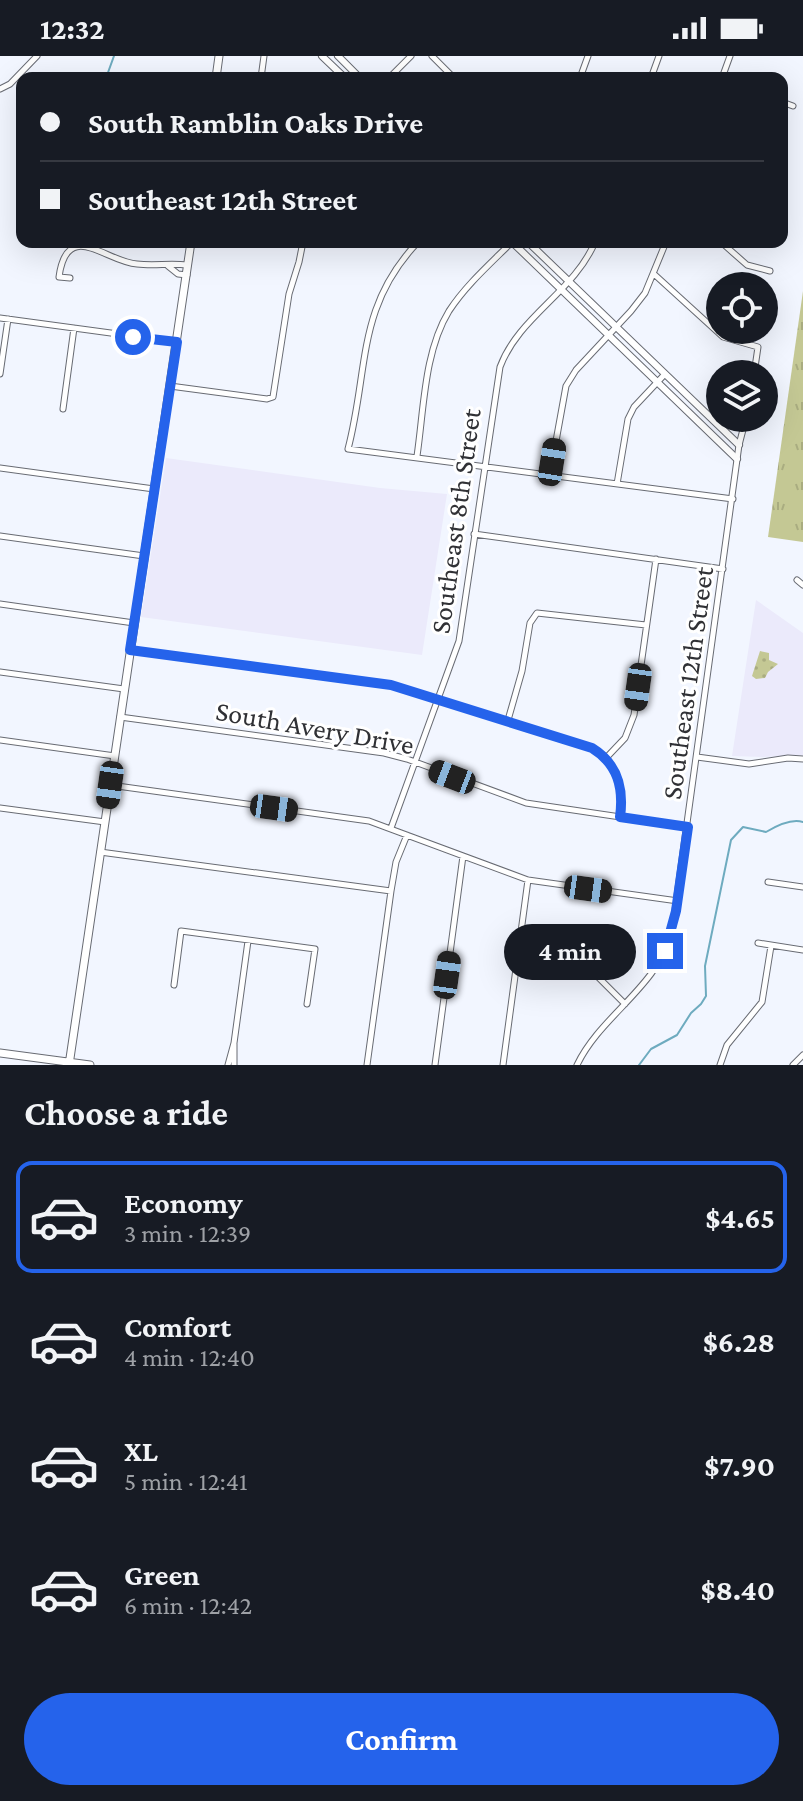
<!DOCTYPE html>
<meta charset="utf-8">
<style>
:root{--surface:#171b24;--page:#20242c;--text:#f1f3f6;--muted:#9ea1a6;--line:#363941;--accent:#2563eb}
body{margin:0;font-family:"Crimson Pro",serif;background:var(--page);color:var(--text);height:100vh;display:flex;flex-direction:column;font-size:30px;white-space:nowrap}
*{box-sizing:border-box;margin:0}
p{font-size:26px;color:var(--muted)}
.icon{flex:none;width:44px;height:44px;fill:none;stroke:currentColor;stroke-width:2;stroke-linecap:round;stroke-linejoin:round}
.map{position:relative;height:1009px;overflow:hidden}
.side{display:flex;flex-direction:column;background:var(--surface);flex:1}
.side>*{flex:none}
.hud{position:absolute;left:16px;top:16px;width:772px;height:176px;border-radius:16px;box-shadow:0 8px 32px #0002;display:grid;align-content:center;height:176px;padding:0 24px;background:var(--surface)}
.tools{position:absolute;left:706px;top:216px;display:grid;gap:16px}
.tools a{display:grid;place-items:center;width:72px;height:72px;border-radius:50%;background:var(--surface);box-shadow:0 8px 32px #0002;font-size:40px}
.end{position:absolute;width:36px;height:36px;margin:-18px;border:10px solid #2563eb;background:#fff;box-shadow:0 0 0 4px #fff}
.from{border-radius:50%}
.bubble{position:absolute;height:56px;border-radius:28px;background:var(--surface);box-shadow:0 8px 32px #0002;font-size:26px;font-weight:700;line-height:56px;text-align:center}
.car{position:absolute;width:24px;height:48px;margin:-24px -12px;border-radius:10px;box-shadow:0 0 6px 2px #0007;background:linear-gradient(#222 24%,#8ab4d8 0 40%,#222 0 76%,#8ab4d8 0 86%,#222 0)}
.hud b{display:flex;align-items:center;gap:28px;height:76px;font-size:30px}
.hud b+b{border-top:2px solid var(--line)}
.hud i{width:20px;height:20px;background:var(--text)}
ul{padding:0;list-style:none}
li{display:flex;align-items:center;gap:24px;height:112px;margin:0 16px 12px;padding:0 8px;border:4px solid transparent;border-radius:16px}
li div{flex:1}
li b{display:block;font-size:30px}
li em{font-style:normal;font-weight:700}
li.selected{border-color:var(--accent)}
li>.icon{width:72px;height:72px;stroke-width:1.5}
h2{padding:0 24px;font-size:36px;line-height:96px}
.cta{display:flex;gap:16px;margin-top:auto;padding:16px 24px}
.cta a{flex:1;height:92px;border-radius:48px;background:var(--accent);color:#fff;font-size:32px;font-weight:700;line-height:92px;text-align:center}
.status{display:flex;justify-content:space-between;align-items:center;height:56px;padding:0 40px;background:var(--surface);direction:ltr}
.status svg{height:22px;fill:currentColor}
.map>svg:first-child{display:block}
.education{fill:#ebeafb}
.grass{fill:url(#grass-tufts)}
.park{fill:url(#park-dots)}
.lines{fill:none;stroke-linecap:round;stroke-linejoin:round}
.stream{stroke:#6eabbf;stroke-width:2}
.minor-casing{stroke:#686b73;stroke-width:7}
.tertiary-casing{stroke:#686b73;stroke-width:8}
.secondary-casing{stroke:#686b73;stroke-width:9}
.minor{stroke:#fff;stroke-width:5}
.tertiary{stroke:#fff;stroke-width:6}
.secondary{stroke:#fff;stroke-width:7}
.route{stroke:#2563eb;stroke-width:10}
.labels{text-anchor:middle;stroke-width:6;stroke-linejoin:round;paint-order:stroke}
.street-label{font-size:28px;fill:#303135;stroke:#fff}
</style>
<div class="status"><b>12:32</b><svg viewBox="0 0 49 12"><path d="M0 12V9h3v3zM5 12V6h3v6zM10 12V3h3v9zM15 12V0h3v12zM26 1h20v11H26zM47 4h2v5h-2z"/></svg></div>
<div class="map">
<svg width="803" height="1009" viewBox="0 0 803 1009">
<defs>
<pattern id="grass-tufts" width="24" height="20" patternUnits="userSpaceOnUse" patternTransform="scale(2)"><rect width="24" height="20" fill="#c4c894"/><path d="M3 7l-1-3M5 7V3M7 7l1-3M15 17l-1-3M17 17v-4M19 17l1-3" fill="none" stroke="#a9ac80"/></pattern>
<pattern id="park-dots" width="8" height="8" patternUnits="userSpaceOnUse" patternTransform="scale(2)"><rect width="8" height="8" fill="#c4c894"/><path d="M2 2h.1M6 6h.1" fill="none" stroke="#a9ac80" stroke-width="1.8" stroke-linecap="round"/></pattern>
</defs>
<rect width="100%" height="100%" fill="#f2f6ff"/>
<path class="education" d="M166 402 380 432 447 438 422 599 141 561Z
M756 544 803 577V699L763 701 732 700Z"/>
<path class="grass" d="M803 235V486L768 481Z"/>
<path class="park" d="M760 595 769 597V604L778 608 768 616 765 622 756 623 752 620Z"/>
<g class="lines">
<path class="stream" d="M106 22 114 0
M639 1009 651 993 677 979 691 957 701 948 706 940 705 910 731 784 743 771 766 776C776 770 791 762 803 766"/>
<g class="minor-casing">
<path id="minor" d="M432 0 454 22
M261 22 264 0
M389 22 411 0
M580 22 588 0
M651 22 659 0
M722 22 730 0
M0 33 10 28 37 0
M782 46 793 50
M418 186C356 251 369 313 348 393L733 443
M721 186 747 209 770 215
M168 210 178 218 187 219
M655 219 723 281 758 291 754 318
M70 222 59 221C67 162 106 206 137 208 154 210 170 207 187 209
M0 262 177 286
M0 318 8 263
M170 330 267 343 273 341 289 238 299 206 303 186
M63 353 74 272
M417 400C424 353 424 296 449 255 466 229 490 208 512 186
M0 412 154 433
M550 418 566 330 576 314 631 255 645 237 666 186
M617 428 628 363 634 351 665 318
M474 478 723 513
M0 480 144 500
M797 524 803 529
M0 548 134 567
M130 594 391 629 587 690C616 705 625 730 620 761
M0 616 124 633
M120 661 384 697 407 703 526 747 688 771
M508 664 522 615 530 567 537 557 646 569
M0 684 115 700
M697 701 749 708 788 702 803 703
M606 702 625 682 634 659 656 503
M110 729 369 765 528 824 678 845
M0 752 105 766
M391 772 459 585 500 311C519 260 574 236 595 186
M100 796 391 835
M768 826 803 831
M758 887 803 894
M592 915 625 948
M174 929 181 875 315 893 307 948
M234 988V1009
M228 1009 234 987 248 885
M367 1009 391 835 396 806 407 779
M435 1009 463 800
M503 1009 528 824
M577 1009C601 959 657 932 672 876L739 389 746 362
M720 1009 727 989 762 946 771 890
M793 1009 803 999"/>
</g>
<g class="tertiary-casing">
<path id="tertiary" d="M322 0 345 22
M338 0 360 22
M512 186 737 403
M528 186 739 389"/>
</g>
<g class="secondary-casing">
<path id="secondary" d="M216 22 219 0
M0 997 90 1009
M69 1009 191 186"/>
</g>
<use href="#minor" class="minor"/>
<use href="#tertiary" class="tertiary"/>
<use href="#secondary" class="secondary"/>
</g>
<g class="lines">
<path class="route" d="M133 281 177 286 130 594 391 629 592 692C618 708 624 732 620 761L688 771 676 855 665 895"/>
</g>
<g class="labels">
<g class="street-label">
<text transform="translate(455 465) rotate(-82)" y="10">Southeast 8th Street</text>
<text transform="translate(687 627) rotate(-82)" y="10">Southeast 12th Street</text>
<text transform="translate(315 671) rotate(10)" y="10">South Avery Drive</text>
</g>
</g>
</svg>
<div class="tools">
<a><svg class="icon" aria-label="locate" viewBox="0 0 24 24"><circle cx="12" cy="12" r="6"/><path d="M12 2v4M12 18v4M2 12h4M18 12h4"/></svg></a>
<a><svg class="icon" aria-label="layers" viewBox="0 0 24 24"><path d="M12 4l9 5-9 5-9-5zM3 14l9 5 9-5"/></svg></a>
</div>
<i class="end from" style="left:133px;top:281px"></i>
<i class="end" style="left:665px;top:895px"></i>
<div class="bubble" style="left:504px;top:868px;width:132px">4 min</div>
<i class="car" style="left:552px;top:406px;rotate:9deg"></i>
<i class="car" style="left:638px;top:631px;rotate:188deg"></i>
<i class="car" style="left:452px;top:721px;rotate:291deg"></i>
<i class="car" style="left:110px;top:729px;rotate:188deg"></i>
<i class="car" style="left:274px;top:752px;rotate:98deg"></i>
<i class="car" style="left:588px;top:833px;rotate:98deg"></i>
<i class="car" style="left:447px;top:919px;rotate:8deg"></i>
<div class="hud">
<b><i class="from"></i>South Ramblin Oaks Drive</b>
<b><i></i>Southeast 12th Street</b>
</div>
</div>
<section class="side">
<h2>Choose a ride</h2>
<ul>
<li class="selected"><svg class="icon" aria-label="car" viewBox="0 0 24 24"><path d="M5 17H2v-5l4-1 3-4h7l3 4 3 1v5h-3M9 17h6M6 11h13"/><circle cx="7" cy="17" r="2"/><circle cx="17" cy="17" r="2"/></svg><div><b>Economy</b><p>3 min · 12:39</p></div><em>$4.65</em></li>
<li><svg class="icon" aria-label="car" viewBox="0 0 24 24"><path d="M5 17H2v-5l4-1 3-4h7l3 4 3 1v5h-3M9 17h6M6 11h13"/><circle cx="7" cy="17" r="2"/><circle cx="17" cy="17" r="2"/></svg><div><b>Comfort</b><p>4 min · 12:40</p></div><em>$6.28</em></li>
<li><svg class="icon" aria-label="car" viewBox="0 0 24 24"><path d="M5 17H2v-5l4-1 3-4h7l3 4 3 1v5h-3M9 17h6M6 11h13"/><circle cx="7" cy="17" r="2"/><circle cx="17" cy="17" r="2"/></svg><div><b>XL</b><p>5 min · 12:41</p></div><em>$7.90</em></li>
<li><svg class="icon" aria-label="car" viewBox="0 0 24 24"><path d="M5 17H2v-5l4-1 3-4h7l3 4 3 1v5h-3M9 17h6M6 11h13"/><circle cx="7" cy="17" r="2"/><circle cx="17" cy="17" r="2"/></svg><div><b>Green</b><p>6 min · 12:42</p></div><em>$8.40</em></li>
</ul>
<div class="cta"><a>Confirm</a></div>
</section>
